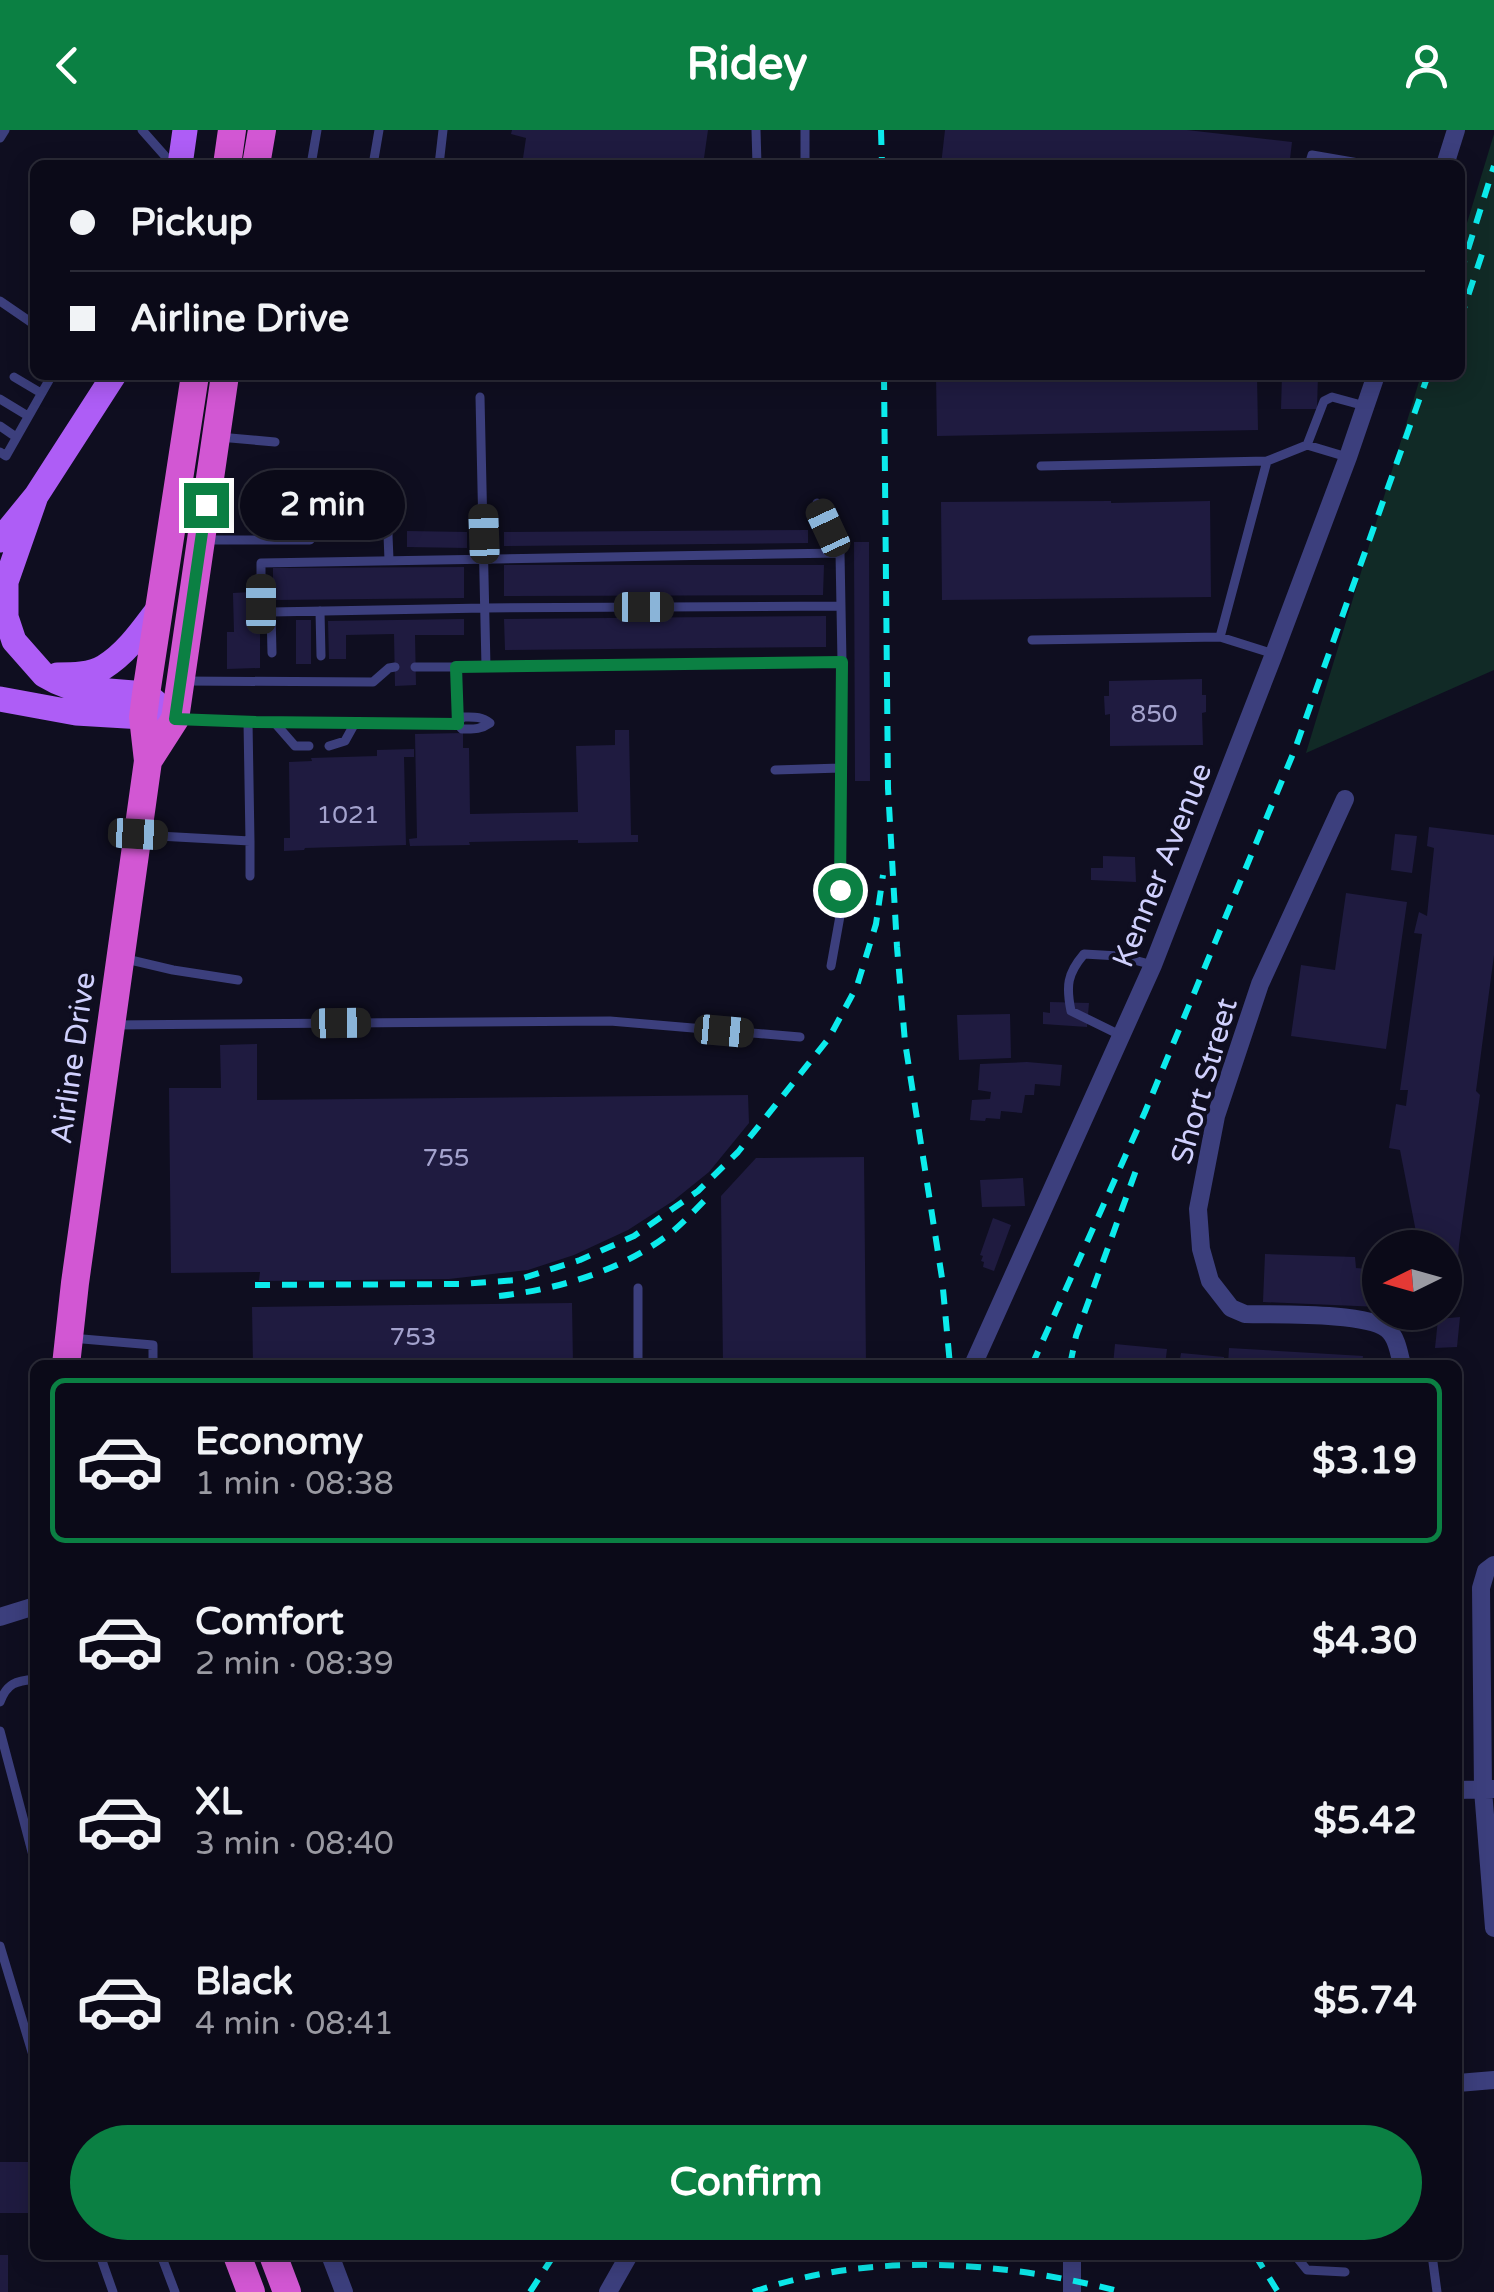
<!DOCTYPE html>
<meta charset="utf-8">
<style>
:root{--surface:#0b0a18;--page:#191825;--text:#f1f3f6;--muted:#9a9aa2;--line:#2b2b37;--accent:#0b8043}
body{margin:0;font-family:"Varela Round",sans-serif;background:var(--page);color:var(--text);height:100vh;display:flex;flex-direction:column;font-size:38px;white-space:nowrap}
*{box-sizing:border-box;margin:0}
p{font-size:32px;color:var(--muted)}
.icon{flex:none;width:55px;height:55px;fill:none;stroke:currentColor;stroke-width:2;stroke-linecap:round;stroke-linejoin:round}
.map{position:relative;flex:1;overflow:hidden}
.panel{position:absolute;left:30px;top:1230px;width:1432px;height:900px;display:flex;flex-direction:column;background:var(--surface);border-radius:15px;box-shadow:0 5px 25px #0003,0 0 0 2px var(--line)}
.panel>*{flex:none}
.hud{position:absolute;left:30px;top:30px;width:1435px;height:220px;border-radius:15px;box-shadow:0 5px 25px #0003,0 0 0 2px var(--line);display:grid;align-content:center;height:220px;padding:0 40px;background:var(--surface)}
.needle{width:65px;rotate:265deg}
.buttons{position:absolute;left:1362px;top:1100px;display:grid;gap:20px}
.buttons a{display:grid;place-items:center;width:100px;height:100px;border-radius:50%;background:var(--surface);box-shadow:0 5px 25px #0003,0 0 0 2px var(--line);font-size:50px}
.end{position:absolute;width:45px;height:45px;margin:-22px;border:12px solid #0b8043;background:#fff;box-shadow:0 0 0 5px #fff}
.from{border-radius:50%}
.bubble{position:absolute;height:70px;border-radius:35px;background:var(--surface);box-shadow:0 5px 25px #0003,0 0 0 2px var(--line);font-size:32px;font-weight:700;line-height:70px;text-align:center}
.car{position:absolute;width:30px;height:60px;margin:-30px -15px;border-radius:12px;box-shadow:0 0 8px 2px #0007;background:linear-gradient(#222 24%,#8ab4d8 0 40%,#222 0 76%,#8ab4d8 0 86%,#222 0)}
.hud b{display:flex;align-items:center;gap:35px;height:95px;font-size:38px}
.hud b+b{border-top:2px solid var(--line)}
.hud i{width:25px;height:25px;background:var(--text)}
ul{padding:18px 0 0;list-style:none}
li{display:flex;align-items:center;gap:30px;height:165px;margin:0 20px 15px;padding:0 20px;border:5px solid transparent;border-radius:15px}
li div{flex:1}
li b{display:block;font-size:38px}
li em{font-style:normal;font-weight:700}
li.active{border-color:var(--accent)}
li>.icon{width:90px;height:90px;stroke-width:1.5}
.primary-button{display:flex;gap:20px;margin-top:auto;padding:20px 40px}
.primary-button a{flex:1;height:115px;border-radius:60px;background:var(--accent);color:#fff;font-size:40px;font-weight:700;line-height:115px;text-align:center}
header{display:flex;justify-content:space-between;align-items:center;height:130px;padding:0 40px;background:var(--accent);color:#fff;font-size:45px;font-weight:700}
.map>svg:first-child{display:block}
.green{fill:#112a26}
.building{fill:#1f1b40}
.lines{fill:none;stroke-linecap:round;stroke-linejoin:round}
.service{stroke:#3c3f7d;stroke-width:9}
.minor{stroke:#3c3f7d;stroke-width:18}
.primary{stroke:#ae5df6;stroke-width:25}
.trunk{stroke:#d257d3;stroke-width:28}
.rail{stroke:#0cebec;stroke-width:6;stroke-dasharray:15 12;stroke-linecap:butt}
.route{stroke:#0b8043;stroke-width:12}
.labels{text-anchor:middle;stroke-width:8;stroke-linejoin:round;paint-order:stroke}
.number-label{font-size:25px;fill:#a4a3ce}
.street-label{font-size:30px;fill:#d0d0fd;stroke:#0f0e20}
</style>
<header><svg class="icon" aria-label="back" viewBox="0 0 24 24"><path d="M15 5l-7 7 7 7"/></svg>Ridey<svg class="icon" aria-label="person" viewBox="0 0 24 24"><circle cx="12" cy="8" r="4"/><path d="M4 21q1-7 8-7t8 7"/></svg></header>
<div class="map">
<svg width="1494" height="2162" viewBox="0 0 1494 2162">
<rect width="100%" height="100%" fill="#0f0e20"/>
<path class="green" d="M1494 4V540L1306 623 1421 245H1460V116Z"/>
<path class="building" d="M512 0H708L703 35H522L526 8 511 4Z
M945 0H1187L1292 12 1290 29H1294V35H941Z
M936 245H1257L1258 300 937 306Z
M1282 245H1318L1317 279H1281Z
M1111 371V373L1210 371 1211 467 942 470 941 372Z
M808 400V413L504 416V402Z
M407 401 467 402V418L407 417Z
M854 412H869L870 651H855Z
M504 435H824L823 465 504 466Z
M464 437V468L273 470V438Z
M251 462 252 502H260V538L227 539V502H234L233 463Z
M826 486V517L505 520 504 489Z
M464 489V505H415L416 555 395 556 394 504 346 505V529H329L328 491Z
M296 490H311V534H296Z
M1202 549V565H1206V582L1202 583 1203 615 1110 616V584L1105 585 1104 566H1109V551Z
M615 600H629L631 705H638V712L578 713V710L469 712 470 715 410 716 409 709 417 708 415 604 463 603V618H469L470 684 578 682 576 616 615 615Z
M414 619V627H404L406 715 305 718 304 720 284 721V708H290L289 632 312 631 311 628 377 626V620Z
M1429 697 1494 705V825L1476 961 1480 965 1459 1115 1454 1181H1445V1118H1392L1393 1105 1417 1107 1400 1020 1389 1018 1396 974 1406 976 1408 960H1400L1422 804 1414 803 1419 782 1427 786 1434 718 1427 716Z
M1395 704 1417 706 1412 743 1391 740Z
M1103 726 1135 727 1136 752 1091 750V738H1103Z
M1346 763 1407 772 1386 919 1291 906 1301 835 1335 840Z
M1050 872 1089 873 1087 897 1043 894V882L1050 883Z
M1010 884 1011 928 959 930 957 885Z
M257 914V970L748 965 749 993 709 1042 673 1071 628 1100 574 1125 528 1140 449 1149 259 1151 260 1142 171 1143 169 958H221L220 915Z
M1027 932 1062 935 1060 956 1035 954 1034 965H1025L1022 983 1001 981 1000 989 986 988 985 991 970 990 972 970 990 969 991 962 978 960 980 934Z
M864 1027 866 1235H723L721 1066 756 1028Z
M1023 1048 1025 1076 982 1077 980 1050Z
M993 1088 1011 1095 994 1141 983 1137 984 1132 981 1131 983 1126 980 1125Z
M1265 1124 1355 1127 1356 1138 1380 1140V1177L1263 1172Z
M572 1173 573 1235H253L252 1177Z
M1460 1187 1457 1217 1435 1218 1438 1189Z
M1115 1214 1167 1219 1165 1235H1113Z
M1229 1218 1363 1226 1362 1235H1228Z
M1181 1223 1224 1227V1235H1179Z
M0 2032H32V2083H0Z
M0 2125H8V2162H0Z"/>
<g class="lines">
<path class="service" d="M142 0 173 35
M756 0 757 35
M805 0V35
M0 8 5 0
M311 35 317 0
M373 35 379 0
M439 35 443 0
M1309 35 1312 25 1370 35
M0 171 35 195
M14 247 41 263
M480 267 486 537 842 532
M0 269 28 286
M0 296 16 307
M219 307 275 312
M0 322 6 326 52 245
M1347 327 1307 315 1324 271 1332 267 1365 276
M1041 336 1267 331
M817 373 840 423
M387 380 389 430
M204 410H310L332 381
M320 481 321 526
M271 482 261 474V433L840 423 842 532 840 786 831 836
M1032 510 1220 507
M272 523 271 482 485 478 841 476
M1274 524 1220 507 1267 331 1307 315
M415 537H486
M457 537V593
M183 551 373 552 389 538 395 537
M177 589 256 592 457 593 462 599C473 599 480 600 490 593
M274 592 295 616H309
M457 593 463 587C474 587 481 586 490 593
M329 616 345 611 355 593
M775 640 841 638
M140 705 250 711 248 592
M250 711V746
M122 828 173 840 238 850
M113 895 610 891 800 907
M1120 905 1071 881C1066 856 1067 844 1084 824L1119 826 1153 835
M638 1158V1235
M71 1208 153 1215V1235
M0 1572C7 1553 16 1551 35 1549
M0 1601 35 1733
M0 1816 35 1932
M100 2125 113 2162
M161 2125 175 2162
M1295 2125 1307 2140 1345 2142
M1432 2125 1437 2162"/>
<path class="minor" d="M1445 35 1456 0
M1345 669 1260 854 1216 986 1198 1079 1201 1119 1210 1151 1231 1178 1245 1184C1275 1185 1366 1182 1387 1199 1397 1207 1399 1223 1402 1235
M973 1235 1153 835 1274 524 1348 327 1376 245
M1494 1435 1486 1441 1481 1458 1483 1660 1494 1798
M0 1487 35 1476
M1458 1660 1494 1659
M1458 1953 1494 1950
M330 2125 344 2162
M608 2162 629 2125
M1072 2162V2125"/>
<path class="primary" d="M180 35 185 0
M36 366 6 452V487L14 511 44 545 57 552 72 558 146 564 175 589
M0 410 36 366 114 245
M57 545C72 545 91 545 104 537 127 523 143 499 159 478
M0 569 76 583 160 588"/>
<path class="trunk" d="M227 35 232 0
M256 35 262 0
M148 631 175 589 225 245
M66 1235 75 1153 148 631 143 587 146 564 195 245
M237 2125 251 2162
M273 2125 287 2162"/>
<path class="rail" d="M881 0 882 35
M1460 145 1494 36
M1460 190 1482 124
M884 245 888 658 897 817 905 912 942 1148 950 1235
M255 1155 462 1154 517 1150 580 1130 634 1106 698 1061 738 1022 829 908 857 856 876 794 883 745
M499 1166C560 1159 624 1140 673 1101 685 1091 696 1079 707 1068
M1032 1235 1145 982 1295 619 1428 245
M1070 1235 1076 1206 1139 1032
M1255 2125 1278 2162
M530 2162 554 2125
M753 2162C871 2121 1003 2131 1122 2162"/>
</g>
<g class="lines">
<path class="route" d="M206 375 175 589 256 592 458 594 456 537 842 532 840 760"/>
</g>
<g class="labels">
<g class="number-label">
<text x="1154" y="592">850</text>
<text x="348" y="693">1021</text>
<text x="446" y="1036">755</text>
<text x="413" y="1215">753</text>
</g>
<g class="street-label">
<text transform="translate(1162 735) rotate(-68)" y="10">Kenner Avenue</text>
<text transform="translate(73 928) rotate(-82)" y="10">Airline Drive</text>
<text transform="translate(1204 951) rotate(-74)" y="10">Short Street</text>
</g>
</g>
</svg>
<div class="buttons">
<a><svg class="needle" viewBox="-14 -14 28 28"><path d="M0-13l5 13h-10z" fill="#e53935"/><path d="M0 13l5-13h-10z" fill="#9a9aa2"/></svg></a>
</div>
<i class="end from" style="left:840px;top:760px"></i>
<i class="end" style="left:206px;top:375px"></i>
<div class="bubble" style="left:240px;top:340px;width:165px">2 min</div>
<i class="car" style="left:828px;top:398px;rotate:335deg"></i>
<i class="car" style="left:484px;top:404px;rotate:358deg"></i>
<i class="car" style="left:261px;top:474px;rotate:0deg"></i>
<i class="car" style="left:644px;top:477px;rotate:90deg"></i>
<i class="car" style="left:138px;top:704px;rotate:93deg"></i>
<i class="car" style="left:341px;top:893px;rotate:89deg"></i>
<i class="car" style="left:724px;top:901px;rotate:95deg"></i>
<div class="hud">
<b><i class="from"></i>Pickup</b>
<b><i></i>Airline Drive</b>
</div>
<section class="panel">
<ul>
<li class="active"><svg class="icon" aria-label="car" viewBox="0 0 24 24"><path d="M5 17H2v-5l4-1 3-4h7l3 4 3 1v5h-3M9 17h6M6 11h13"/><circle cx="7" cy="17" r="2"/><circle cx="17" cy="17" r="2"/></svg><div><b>Economy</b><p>1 min · 08:38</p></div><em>$3.19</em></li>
<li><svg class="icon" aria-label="car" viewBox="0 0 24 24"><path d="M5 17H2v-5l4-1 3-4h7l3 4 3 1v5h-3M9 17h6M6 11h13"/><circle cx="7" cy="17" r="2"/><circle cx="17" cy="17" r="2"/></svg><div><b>Comfort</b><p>2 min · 08:39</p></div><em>$4.30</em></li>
<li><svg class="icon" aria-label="car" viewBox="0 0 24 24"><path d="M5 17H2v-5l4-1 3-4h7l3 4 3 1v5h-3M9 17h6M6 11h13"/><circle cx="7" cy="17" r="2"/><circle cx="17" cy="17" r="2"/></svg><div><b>XL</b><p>3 min · 08:40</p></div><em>$5.42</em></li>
<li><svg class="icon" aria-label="car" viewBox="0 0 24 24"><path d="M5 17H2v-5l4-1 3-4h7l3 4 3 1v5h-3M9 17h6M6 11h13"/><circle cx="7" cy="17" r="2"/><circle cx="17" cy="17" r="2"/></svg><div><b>Black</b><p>4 min · 08:41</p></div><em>$5.74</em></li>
</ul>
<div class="primary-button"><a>Confirm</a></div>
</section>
</div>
